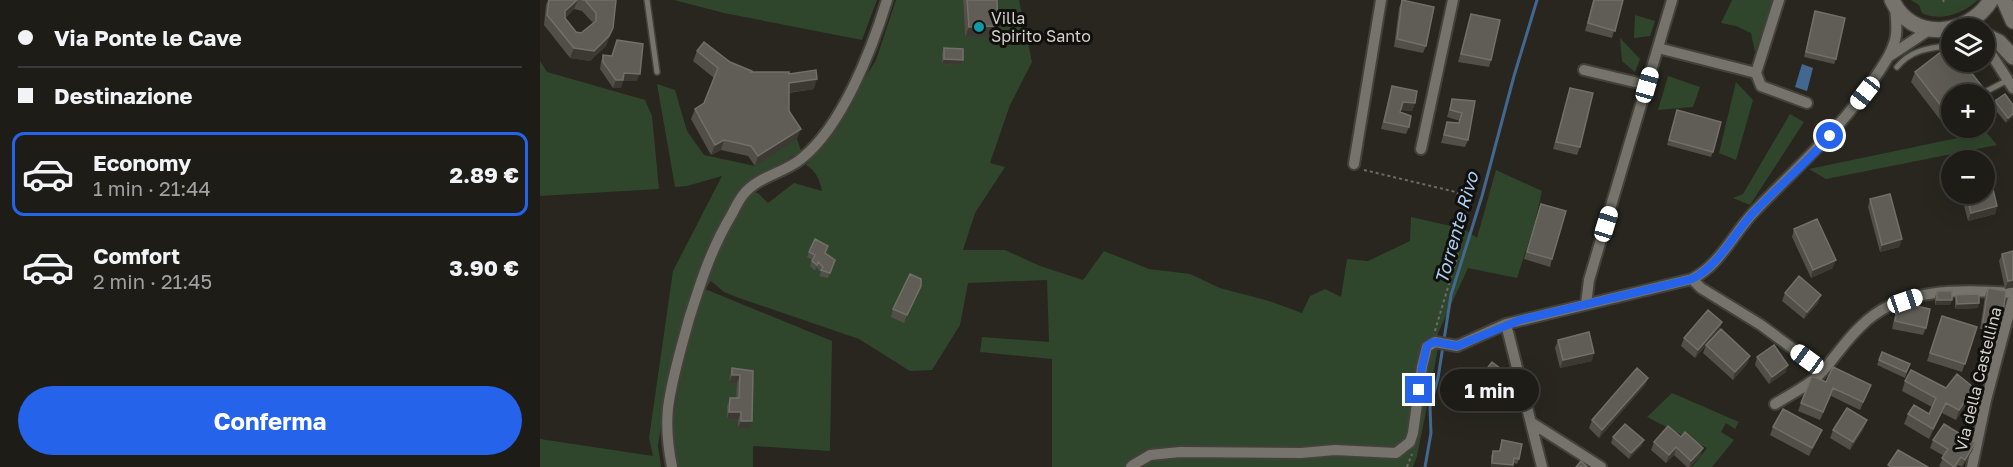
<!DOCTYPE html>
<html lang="it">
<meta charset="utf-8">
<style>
:root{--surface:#1e1c17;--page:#2b2924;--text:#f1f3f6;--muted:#a1a1a1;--line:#3c3a36;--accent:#2563eb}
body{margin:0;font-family:"Golos Text",sans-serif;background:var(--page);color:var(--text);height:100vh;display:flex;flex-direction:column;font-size:22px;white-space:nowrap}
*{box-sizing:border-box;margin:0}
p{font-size:20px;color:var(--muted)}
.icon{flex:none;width:33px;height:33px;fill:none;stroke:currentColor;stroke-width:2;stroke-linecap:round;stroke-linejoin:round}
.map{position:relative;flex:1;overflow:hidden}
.drawer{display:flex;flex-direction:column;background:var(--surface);width:540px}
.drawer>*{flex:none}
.top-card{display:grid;align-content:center;height:132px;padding:0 18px;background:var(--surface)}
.tools{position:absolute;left:1401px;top:18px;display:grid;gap:12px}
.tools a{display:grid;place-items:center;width:54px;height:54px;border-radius:50%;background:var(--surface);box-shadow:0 6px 24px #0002,0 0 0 2px var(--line);font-size:30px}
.end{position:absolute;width:27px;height:27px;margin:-14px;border:8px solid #2563eb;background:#fff;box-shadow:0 0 0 3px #fff}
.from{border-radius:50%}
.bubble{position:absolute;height:42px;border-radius:21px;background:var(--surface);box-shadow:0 6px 24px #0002,0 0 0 2px var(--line);font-size:20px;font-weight:700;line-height:42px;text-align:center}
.car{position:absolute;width:18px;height:36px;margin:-18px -9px;border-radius:8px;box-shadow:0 0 4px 2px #0007;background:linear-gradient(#fff 24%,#345 0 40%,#fff 0 76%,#345 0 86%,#fff 0)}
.top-card b{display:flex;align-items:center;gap:21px;height:57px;font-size:22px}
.top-card b+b{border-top:2px solid var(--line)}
.top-card i{width:15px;height:15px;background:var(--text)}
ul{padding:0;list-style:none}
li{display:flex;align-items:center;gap:18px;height:84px;margin:0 12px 9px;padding:0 6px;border:3px solid transparent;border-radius:12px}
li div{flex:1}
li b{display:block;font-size:22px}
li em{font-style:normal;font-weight:700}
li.on{border-color:var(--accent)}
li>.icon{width:54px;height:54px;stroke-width:1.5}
.primary-button{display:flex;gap:12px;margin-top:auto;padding:12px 18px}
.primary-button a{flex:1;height:69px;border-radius:36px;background:var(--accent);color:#fff;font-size:24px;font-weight:700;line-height:69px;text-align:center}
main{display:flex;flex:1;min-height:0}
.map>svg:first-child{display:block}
.green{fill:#30462c}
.water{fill:#426891}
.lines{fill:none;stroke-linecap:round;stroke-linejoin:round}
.stream{stroke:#426891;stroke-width:3}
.lane-casing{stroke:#42413b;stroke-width:8}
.street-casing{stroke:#42413b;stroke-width:14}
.secondary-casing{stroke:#42413b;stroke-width:18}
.path{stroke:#6c6b65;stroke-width:2;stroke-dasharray:3 3;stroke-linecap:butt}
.lane{stroke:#75736b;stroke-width:5}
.street{stroke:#75736b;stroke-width:10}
.secondary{stroke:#75736b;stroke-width:15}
.wall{fill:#514f47;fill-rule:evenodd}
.shaded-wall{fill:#3b3931}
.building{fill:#5f5d55;stroke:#716f68;stroke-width:1.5}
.route{stroke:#2563eb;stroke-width:8}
.culture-dot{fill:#0f9aa8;stroke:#100f0c;stroke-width:2}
.labels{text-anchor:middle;stroke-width:6;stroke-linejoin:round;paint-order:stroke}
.poi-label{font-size:16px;fill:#d2d1cd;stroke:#100f0c;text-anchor:start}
.street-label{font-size:16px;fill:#d2d1cd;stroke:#100f0c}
.water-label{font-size:18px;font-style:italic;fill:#adcff5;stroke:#100f0c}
</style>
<main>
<section class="drawer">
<div class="top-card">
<b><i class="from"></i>Via Ponte le Cave</b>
<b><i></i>Destinazione</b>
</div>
<ul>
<li class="on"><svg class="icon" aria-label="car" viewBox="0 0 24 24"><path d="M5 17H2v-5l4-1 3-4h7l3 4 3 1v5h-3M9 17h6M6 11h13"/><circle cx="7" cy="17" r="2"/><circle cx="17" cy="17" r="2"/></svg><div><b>Economy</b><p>1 min · 21:44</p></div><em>2.89 €</em></li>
<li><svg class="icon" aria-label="car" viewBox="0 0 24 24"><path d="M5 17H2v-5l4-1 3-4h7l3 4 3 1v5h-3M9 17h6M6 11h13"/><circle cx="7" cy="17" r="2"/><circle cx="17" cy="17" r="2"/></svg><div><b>Comfort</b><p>2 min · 21:45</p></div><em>3.90 €</em></li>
</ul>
<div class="primary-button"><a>Conferma</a></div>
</section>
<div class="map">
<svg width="1473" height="467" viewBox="0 0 1473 467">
<rect width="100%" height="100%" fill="#28261f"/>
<path class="green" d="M134 0H337L322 40 184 13Z
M356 0H423L425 37 454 36 453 0H479L492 62 470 105 450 163 465 167 435 213 423 250H465L500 266 543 280 564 251 609 269 650 274 680 288 729 301 762 313 770 296 785 289 801 297 807 259 828 261 870 241 871 217 924 229 937 238 956 170 1002 191 994 226 977 278 928 268 898 333V348L890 392 877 456 873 467H512V359L440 352 442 337 509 342 507 280 428 283 420 325 392 370 370 371 319 339 199 298 184 292 171 281 165 289 292 341 290 451 213 446V467H137L132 426 142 365 157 300 142 322 127 382 118 446 121 467H0V439L113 456 109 438 133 271 182 176 147 186 135 187 117 84 135 90 147 131 164 155 215 166 257 139 261 151 203 186 219 194 228 203 254 183 282 191C280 180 276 171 266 165L309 104 336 60Z
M1192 0H1233L1215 52 1211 33 1196 26 1181 23Z
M1371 0H1438C1423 14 1400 22 1382 13L1379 5Z
M1095 15 1115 21 1110 36 1094 38Z
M1080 38 1100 59 1095 72 1082 61Z
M0 61 7 72 105 100 112 116 119 189 0 196Z
M1128 76 1160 87 1153 107 1118 110Z
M1196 82 1213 100 1196 160 1179 153Z
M1250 114 1264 122 1210 205 1193 198 1203 194Z
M1446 132 1457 145 1286 179 1269 169Z
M1132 393 1199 422 1195 429 1186 423 1181 432 1194 440 1172 467H1152L1167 448 1107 417Z"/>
<path class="water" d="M1262 64 1273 68 1267 91 1255 87Z"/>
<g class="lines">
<path class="stream" d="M885 467 891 433 890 407 898 378 911 295 942 196 974 76 997 0"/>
<g class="lane-casing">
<path id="lane" d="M107 0 117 72
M1357 67C1370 51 1387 48 1407 46L1412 52
M1440 89 1443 93 1468 80
M1290 136 1300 144"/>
</g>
<g class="street-casing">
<path id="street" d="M1444 43 1473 88
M1118 48 1216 73 1239 0
M1348 57 1389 30
M1044 70 1107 85
M1216 73 1221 86 1267 103
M881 149 913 0
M814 164 841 0
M1152 279 1161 288 1221 325 1283 371
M1046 304 1049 280 1132 0
M1235 404C1249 395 1266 387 1278 376 1293 361 1304 342 1320 327 1359 286 1422 290 1473 293
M992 423 1061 467
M132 467C128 447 126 428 128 408 132 377 141 349 149 319 161 281 171 249 192 214 195 208 199 200 203 195 218 176 244 173 261 159 302 127 332 49 347 0
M591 467 593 465 610 455 640 452 761 453 795 450 856 453 870 442 873 433 882 367 887 347 895 342 917 346 966 324
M1002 467 966 324 1152 279C1180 265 1193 234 1214 212 1256 168 1302 128 1336 76 1344 64 1354 50 1356 35 1357 26 1356 16 1355 7
M1432 467 1446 400 1473 298"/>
</g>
<g class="secondary-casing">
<path id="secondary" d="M1352 0C1371 42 1428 37 1451 0
M1464 0 1473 21
M1444 35 1459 42 1473 57"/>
</g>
<path class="path" d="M1403 0 1404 2
M824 170 916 192 927 202 928 208 917 257 894 334
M867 467 872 454"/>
<use href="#lane" class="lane"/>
<use href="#street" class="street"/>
<use href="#secondary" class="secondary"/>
</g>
<path class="wall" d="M8 0H76L66 46 50 61 30 58 4 25 6 5ZM34 9 42 11 53 23 41 33 36 32 25 18Z
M423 0H457L458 26 455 36 425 37Z
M862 0 886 46 883 53 854 47 859 8Z
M1053 0H1083L1072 38 1045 31Z
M1275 11 1296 59 1294 64 1264 57Z
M931 14 951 60 949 67 918 62Z
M404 48 423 60 421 65 402 64V53Z
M157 51 190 62 211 72 249 74 274 89 249 93V111L257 139 215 166 208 156 181 150 171 155 151 119 155 109 164 103 174 78 153 61Z
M63 55 97 81H83L81 88H73L60 69 61 62Z
M1375 72 1412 94V122L1405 126 1371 82Z
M852 86 875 103 872 111 861 110 860 112 869 127 866 134 841 129Z
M1030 88 1040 147 1037 155 1013 149Z
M912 99 935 101 928 140 925 147 901 143 907 122 919 123 920 121 907 117Z
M1455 101 1473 105 1466 123 1453 107Z
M1137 110 1173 152 1171 157 1127 145Z
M1421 194H1444L1457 206 1455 214 1428 221Z
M1330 199 1362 239 1359 247 1340 252 1328 207Z
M1001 204 1012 259 1010 267 984 259Z
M1254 229 1293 268 1271 278 1252 237Z
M275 239 285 253 295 260 288 278 279 276 281 272 276 267 275 271 270 266 272 260 267 257Z
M1473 251V287L1465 289 1459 261 1462 254Z
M381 286 364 323 351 317 353 309Z
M1448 288 1461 325 1458 332 1440 329 1445 296Z
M1397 291 1412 300 1410 305H1395V297Z
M1245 293 1278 303 1264 319 1242 301Z
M1416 295 1438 308 1415 309V300Z
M1359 302 1386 328 1383 335 1352 329 1356 310Z
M1402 316 1437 327 1422 372 1387 361Z
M1182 322 1179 330 1155 358 1141 346 1144 338Z
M1018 340 1052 361 1020 368 1015 348Z
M1166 345 1210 356 1207 364 1193 380 1163 353Z
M1342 352 1370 364 1365 378 1337 365Z
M1217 357 1246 372 1229 384 1215 365Z
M192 368 213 371 209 429 198 428V420L187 419V406L190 398H196L197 383H189L190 376Z
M965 372 962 379 938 412 924 402 927 394Z
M1108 378 1105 385 1059 438 1049 428 1052 420Z
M1365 381 1406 388H1434L1431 398 1416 420 1402 413 1389 439 1364 424 1368 414H1389L1392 407 1362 391Z
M1286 382 1331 385 1320 410 1291 396 1280 420 1258 411 1261 403Z
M1233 427 1279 437 1269 456 1230 435Z
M1324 428 1310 450 1290 438 1293 430Z
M1073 437 1102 445 1089 459 1071 443Z
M1141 437 1163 448 1160 456 1150 467H1147L1134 455 1126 463 1111 450 1114 442Z
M962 440 979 459 977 464 974 463 973 467H951V456L953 451H959Z
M1393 440 1435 443 1432 451 1422 467 1418 465 1417 467H1401L1399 466 1404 456 1390 448Z"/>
<path class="shaded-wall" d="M38 0 34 9 21 21 25 11Z
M458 26 455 36 425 37 429 27Z
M73 28 66 46 50 61 30 58 34 48Z
M404 59 423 60 421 65 402 64Z
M84 73 100 74 97 81H83L81 88H73L76 80Z
M277 79 274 89 245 93 249 83Z
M863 102 875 103 872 111 860 110Z
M1412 114V122L1405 126 1409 116Z
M1473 114V117L1466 123 1468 118Z
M261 129 257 139 215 166 218 156Z
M184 140 181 150 171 155 175 145Z
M1457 206 1455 214 1428 221 1431 213Z
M1362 239 1359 247 1340 252 1342 245Z
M1296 260 1293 268 1271 278 1273 270Z
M1473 280V287L1465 289 1468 281Z
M381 286 378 294 364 323 367 315Z
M1281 295 1278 303 1264 319 1267 312Z
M1397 300H1412L1410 305H1395Z
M1439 303 1438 308 1415 309 1417 304Z
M1182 322 1179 330 1155 358 1158 350Z
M1054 353 1052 361 1020 368 1023 360Z
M1210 356 1207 364 1193 380 1195 372Z
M1248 365 1246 372 1229 384 1232 377Z
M965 372 962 379 938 412 940 404Z
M192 375H200L197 383H189Z
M1108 378 1105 385 1059 438 1062 430Z
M1434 388 1431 398 1416 420 1419 410Z
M1406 403 1402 413 1389 439 1393 429Z
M189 412H201L198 420 187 419Z
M1327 420 1324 428 1310 450 1313 442Z
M201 421H212L209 429 198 428Z
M1282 430 1279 437 1269 456 1272 448Z
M1104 440 1102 445 1089 459 1091 453Z
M1435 443 1432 451 1422 467 1425 460Z
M1136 447 1134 455 1126 463 1129 455Z
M1163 448 1160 456 1149 467 1151 461Z
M952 463 973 465V467H951Z"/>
<path class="building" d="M9 0H37L25 11V18L36 32 41 33 56 21V13L45 0H42H76L73 28 69 36 54 51 34 48 7 15Z
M427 0H457L458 26 429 27Z
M862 0 894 7 886 46 857 39Z
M1054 0H1083L1075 31 1048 23Z
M1275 11 1305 18 1296 59 1266 52Z
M931 14 960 20 951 60 921 54Z
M77 40 103 44 100 74 84 73 83 80H76L63 62V55L72 56Z
M164 42 190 62 212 71 211 72H249V74L276 70 277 79 249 83V111L261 129 218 156 211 146 184 140 175 145 155 109 164 103 178 68 157 51Z
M1410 45 1412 46V62H1423L1444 89 1438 94H1412V114L1409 116 1375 72Z
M404 48 423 49V60L404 59Z
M852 86 877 91 875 103 863 102 860 112 871 116 869 127 844 122Z
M1030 88 1053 93 1040 147 1016 142Z
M1465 94 1473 105V114L1468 118 1455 101Z
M912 99 935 101 928 140 904 135 907 122 919 123 922 113 910 110Z
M1137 110 1181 122 1173 152 1129 140Z
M1450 177 1457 206 1431 213 1426 194H1444V178Z
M1350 194 1362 239 1342 245 1330 199Z
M1001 204 1026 211 1012 259 987 252Z
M1277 219 1296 260 1273 270 1254 229Z
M275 239 288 246 285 253 295 260 290 273 281 270 283 267 278 262 277 265 272 261 275 255 269 252Z
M1473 251V280L1468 281 1462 254Z
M370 274 381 279V286L367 315 353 309Z
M1259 276 1281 295 1267 312 1245 293Z
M1448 288 1466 291 1461 325 1443 322Z
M1397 291H1412V300H1397Z
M1439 294V303L1417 304 1416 295Z
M1359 302 1390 309 1386 328 1355 321Z
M1168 310 1182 322 1158 350 1144 338Z
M1402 316 1437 327 1425 364 1390 353Z
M1181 329 1210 356 1195 372 1166 345Z
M1049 332 1054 353 1023 360 1018 340Z
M1234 345 1248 365 1232 377 1217 357Z
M1342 352 1370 364 1366 372 1339 360Z
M952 362 965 372 940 404 927 394Z
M1293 367 1331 385 1323 402 1293 388 1283 412 1261 403 1272 376 1286 382Z
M192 368 213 371 212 421H201V412H189L190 398H199L200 375H192Z
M1097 368 1108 378 1062 430 1052 420Z
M1371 370 1406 388 1417 374 1434 388 1419 410 1406 403 1393 429 1368 414 1374 405 1389 414 1396 398 1365 381Z
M1307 408 1327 420 1313 442 1293 430Z
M1243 409 1282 430 1272 448 1233 427Z
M1085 424 1104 440 1091 453 1073 437Z
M1404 424 1435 443 1425 460 1421 457 1414 467 1402 458 1408 449 1393 440Z
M1128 426 1141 437 1145 432 1163 448 1151 461 1136 447 1129 455 1114 442Z
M962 440 982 444 979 459 974 458 973 465 952 463 953 451H960Z
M1358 450 1388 467H1351L1348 465Z
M1041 461 1047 467H1036Z"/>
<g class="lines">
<path class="route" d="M879 390 882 367 887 346 891 343 896 342 917 346 980 320 1152 279C1180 265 1193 234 1214 212 1239 186 1266 163 1290 136"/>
</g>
<circle class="culture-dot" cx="439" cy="27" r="6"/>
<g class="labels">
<g class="poi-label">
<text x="451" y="24">Villa<tspan x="451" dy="18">Spirito Santo</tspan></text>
</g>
<g class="street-label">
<text transform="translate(1438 379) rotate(-76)" y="6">Via della Castellina</text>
</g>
<g class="water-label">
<text transform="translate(917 228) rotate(-74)" y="6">Torrente Rivo</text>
</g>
</g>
</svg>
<div class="tools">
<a><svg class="icon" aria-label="layers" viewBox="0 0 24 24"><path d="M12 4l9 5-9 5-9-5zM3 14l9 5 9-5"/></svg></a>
<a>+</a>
<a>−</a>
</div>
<i class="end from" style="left:1290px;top:136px"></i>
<i class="end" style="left:879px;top:390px"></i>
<div class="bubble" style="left:900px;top:369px;width:99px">1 min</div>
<i class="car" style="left:1107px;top:85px;rotate:16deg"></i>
<i class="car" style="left:1325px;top:93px;rotate:218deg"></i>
<i class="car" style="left:1066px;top:224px;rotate:17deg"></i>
<i class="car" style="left:1365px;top:301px;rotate:71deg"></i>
<i class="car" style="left:1267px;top:359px;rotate:306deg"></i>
</div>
</main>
